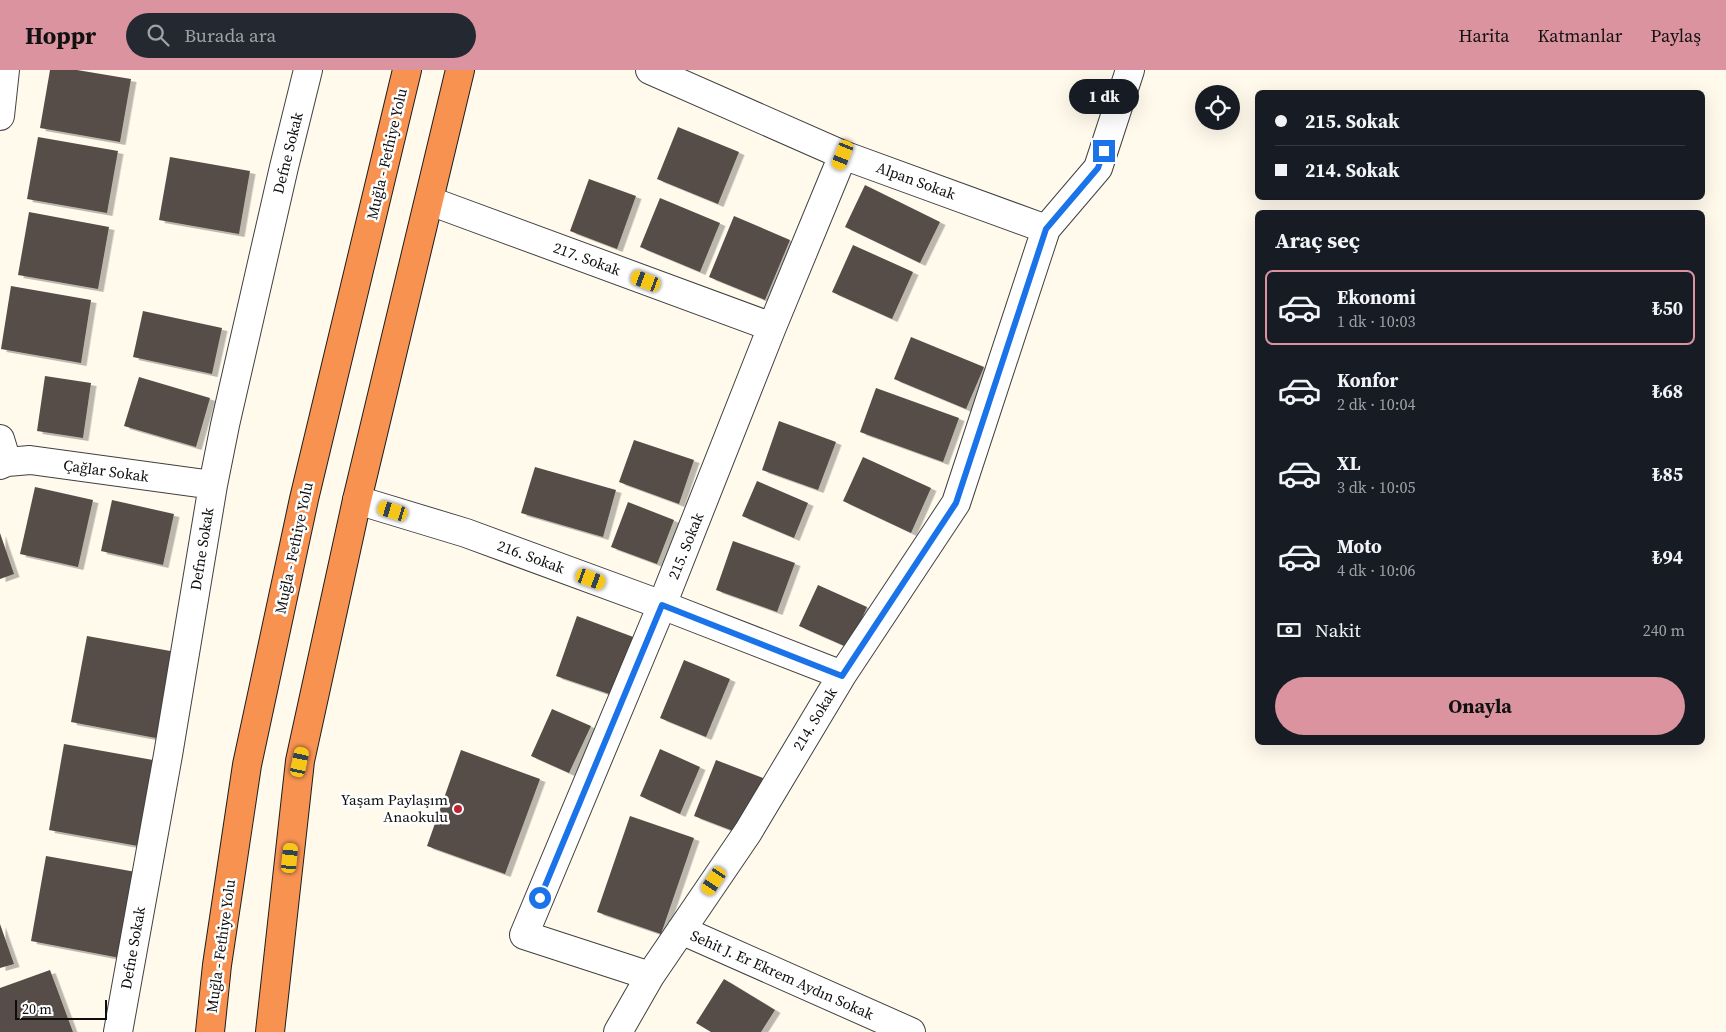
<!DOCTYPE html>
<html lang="tr">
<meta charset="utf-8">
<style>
:root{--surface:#171b24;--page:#242831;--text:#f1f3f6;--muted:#9ea1a6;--line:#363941;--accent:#db949f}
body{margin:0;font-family:"Source Serif 4",serif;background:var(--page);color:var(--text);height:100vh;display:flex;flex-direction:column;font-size:19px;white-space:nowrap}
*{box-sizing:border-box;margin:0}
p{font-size:16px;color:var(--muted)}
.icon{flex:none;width:28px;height:28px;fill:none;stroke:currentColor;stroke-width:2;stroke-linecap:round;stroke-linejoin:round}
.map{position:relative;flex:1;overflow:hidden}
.side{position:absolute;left:1255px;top:140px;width:450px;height:535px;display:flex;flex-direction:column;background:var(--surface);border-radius:8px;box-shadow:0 5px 20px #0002}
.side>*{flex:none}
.banner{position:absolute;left:1255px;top:20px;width:450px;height:110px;border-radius:8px;box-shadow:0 5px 20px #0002;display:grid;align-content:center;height:110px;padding:0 20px;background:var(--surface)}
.tools{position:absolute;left:1195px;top:15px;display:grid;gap:10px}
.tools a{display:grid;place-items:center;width:45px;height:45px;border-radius:50%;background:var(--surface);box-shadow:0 5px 20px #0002;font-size:25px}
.scale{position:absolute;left:15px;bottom:12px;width:92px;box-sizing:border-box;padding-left:5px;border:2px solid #0d0d0d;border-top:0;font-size:14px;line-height:18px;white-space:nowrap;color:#0d0d0d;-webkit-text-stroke:4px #fff;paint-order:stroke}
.end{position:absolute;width:22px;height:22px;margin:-11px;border:6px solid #1a73e8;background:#fff;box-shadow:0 0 0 2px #fff}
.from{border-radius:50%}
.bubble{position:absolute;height:35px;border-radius:18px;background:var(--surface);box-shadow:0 5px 20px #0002;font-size:16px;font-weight:700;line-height:35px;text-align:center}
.car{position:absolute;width:15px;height:30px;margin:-15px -8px;border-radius:6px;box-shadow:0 0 4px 1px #0007;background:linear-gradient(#f5c518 24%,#345 0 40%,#f5c518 0 76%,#345 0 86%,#f5c518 0)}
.banner b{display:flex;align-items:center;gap:18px;height:48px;font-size:19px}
.banner b+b{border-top:1px solid var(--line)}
.banner i{width:12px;height:12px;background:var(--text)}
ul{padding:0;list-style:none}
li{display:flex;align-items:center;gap:15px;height:75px;margin:0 10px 8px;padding:0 10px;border:2px solid transparent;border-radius:8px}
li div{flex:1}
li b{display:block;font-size:19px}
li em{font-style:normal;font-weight:700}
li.active{border-color:var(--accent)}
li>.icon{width:45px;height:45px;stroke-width:1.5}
h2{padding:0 20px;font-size:22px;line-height:60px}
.pay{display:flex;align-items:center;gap:12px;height:55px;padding:0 20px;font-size:19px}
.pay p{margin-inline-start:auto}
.primary-button{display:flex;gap:10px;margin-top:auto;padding:10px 20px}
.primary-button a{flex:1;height:58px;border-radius:30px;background:var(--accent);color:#111;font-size:20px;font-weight:700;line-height:58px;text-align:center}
header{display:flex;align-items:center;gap:30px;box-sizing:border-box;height:70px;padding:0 25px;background:var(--accent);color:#111}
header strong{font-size:24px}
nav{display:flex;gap:28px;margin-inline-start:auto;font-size:18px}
.search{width:350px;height:45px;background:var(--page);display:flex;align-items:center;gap:12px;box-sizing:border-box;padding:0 18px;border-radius:28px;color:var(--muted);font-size:19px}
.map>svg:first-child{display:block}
.building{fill:#564d49;filter:url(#shadow)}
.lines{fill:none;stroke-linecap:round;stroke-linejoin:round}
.street-casing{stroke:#404040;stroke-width:30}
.highway-casing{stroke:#1e1e1e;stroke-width:30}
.street{stroke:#fff;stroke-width:28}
.highway{stroke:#f89251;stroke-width:28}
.route{stroke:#1a73e8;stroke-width:6}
.poi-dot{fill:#c02134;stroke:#fff;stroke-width:2}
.labels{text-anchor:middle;stroke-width:5;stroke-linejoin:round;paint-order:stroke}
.street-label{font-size:15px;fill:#0d0d0d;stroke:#fff}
.poi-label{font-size:15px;fill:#0d0d0d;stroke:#fff;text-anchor:end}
</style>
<header>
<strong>Hoppr</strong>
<div class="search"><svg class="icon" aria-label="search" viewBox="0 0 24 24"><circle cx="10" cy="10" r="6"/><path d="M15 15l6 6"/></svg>Burada ara</div>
<nav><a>Harita</a><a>Katmanlar</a><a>Paylaş</a></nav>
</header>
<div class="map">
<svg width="1726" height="962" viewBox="0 0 1726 962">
<defs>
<filter id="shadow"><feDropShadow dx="5.5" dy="3" stdDeviation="0" flood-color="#0004"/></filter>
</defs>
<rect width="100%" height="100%" fill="#fffaec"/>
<path class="building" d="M50 0H77L131 9 120 72 40 58Z
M678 57 739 82 718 134 657 109Z
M38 67 118 81 107 143 27 129Z
M170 87 250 101 239 164 159 150Z
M589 109 636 126 617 179 570 161Z
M865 115 940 152 920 193 845 157Z
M660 128 720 153 700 202 640 177Z
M29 142 109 157 98 219 18 205Z
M734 146 790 170 765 230 709 207Z
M853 175 913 202 892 249 832 222Z
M11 216 91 230 81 293 1 279Z
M143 241 222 258 212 304 133 287Z
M911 267 984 297 966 339 894 309Z
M45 306 91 313 83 368 37 361Z
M139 307 210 328 196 377 124 356Z
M876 318 959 348 943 392 860 362Z
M779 351 836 372 818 420 762 400Z
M634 370 694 390 679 434 619 412Z
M863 387 931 418 911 463 843 431Z
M535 397 616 420 603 467 521 443Z
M757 411 808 433 794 468 742 446Z
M35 417 93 430 78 497 20 484Z
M112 430 174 444 163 495 101 481Z
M628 432 674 450 657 494 611 477Z
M0 463 14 504 0 509Z
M733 471 795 493 777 542 716 520Z
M818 515 867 537 849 578 799 556Z
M577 546 636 568 615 626 556 606Z
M87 566 176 582 161 669 71 652Z
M684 590 730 609 706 667 660 648Z
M552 639 591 656 569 703 531 686Z
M64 674 153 690 138 776 49 760Z
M660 679 700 697 680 744 640 726Z
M461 680 540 709 505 804 427 776Z
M716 690 763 708 741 764 694 746Z
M630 746 694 768 661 864 597 842Z
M46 786 136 802 120 888 31 871Z
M0 854 14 894 0 898Z
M50 900 73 962H0V918Z
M724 909 775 940 761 962H711L696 953Z"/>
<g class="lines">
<g class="street-casing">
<path id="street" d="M650 0 843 85 1046 159
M0 46 5 0
M430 131 772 257
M0 369 7 392
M0 395 7 392 30 390 213 415
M357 430 466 463 662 535 842 605
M681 860 911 962
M650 906 524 865 662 535 772 257 843 85
M118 962 168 685 213 415 225 355 284 97 308 0
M618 962 650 906 748 762 842 605 956 433 1046 159 1098 98 1130 0"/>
</g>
<g class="highway-casing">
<path id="highway" d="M210 962 217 895 247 695 304 429 407 0
M270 962 300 691 357 430 460 0"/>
</g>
<use href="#street" class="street"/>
<use href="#highway" class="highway"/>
</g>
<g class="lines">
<path class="route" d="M540 828 662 535 842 606 956 433 1046 159 1098 98 1104 81"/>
</g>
<circle class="poi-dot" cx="458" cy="739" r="5"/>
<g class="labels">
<g class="street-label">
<text transform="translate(288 83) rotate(-76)" y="5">Defne Sokak</text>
<text transform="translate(387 84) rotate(-77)" y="5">Muğla - Fethiye Yolu</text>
<text transform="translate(916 111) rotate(20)" y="5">Alpan Sokak</text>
<text transform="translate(587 189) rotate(20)" y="5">217. Sokak</text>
<text transform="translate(106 401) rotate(8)" y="5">Çağlar Sokak</text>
<text transform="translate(686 476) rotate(-68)" y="5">215. Sokak</text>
<text transform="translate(294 478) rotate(-78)" y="5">Muğla - Fethiye Yolu</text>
<text transform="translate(202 479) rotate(-81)" y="5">Defne Sokak</text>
<text transform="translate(531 487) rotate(20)" y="5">216. Sokak</text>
<text transform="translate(815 649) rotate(-59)" y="5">214. Sokak</text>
<text transform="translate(221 876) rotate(-82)" y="5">Muğla - Fethiye Yolu</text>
<text transform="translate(133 878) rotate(-80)" y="5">Defne Sokak</text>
<text transform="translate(782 905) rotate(24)" y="5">Sehit J. Er Ekrem Aydın Sokak</text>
</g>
<g class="poi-label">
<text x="448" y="735">Yaşam Paylaşım<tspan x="448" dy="17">Anaokulu</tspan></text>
</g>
</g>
</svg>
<div class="tools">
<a><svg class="icon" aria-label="locate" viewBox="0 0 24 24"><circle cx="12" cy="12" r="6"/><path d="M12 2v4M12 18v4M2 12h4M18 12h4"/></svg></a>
</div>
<div class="scale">20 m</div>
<i class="end from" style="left:540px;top:828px"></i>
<i class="end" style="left:1104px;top:81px"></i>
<div class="bubble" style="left:1069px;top:9px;width:70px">1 dk</div>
<i class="car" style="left:843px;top:85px;rotate:202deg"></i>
<i class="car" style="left:646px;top:211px;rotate:291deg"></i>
<i class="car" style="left:393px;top:441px;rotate:287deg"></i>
<i class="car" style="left:591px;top:509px;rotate:110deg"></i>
<i class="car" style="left:300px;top:692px;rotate:12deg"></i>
<i class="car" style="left:290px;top:788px;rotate:6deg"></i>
<i class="car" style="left:714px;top:811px;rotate:214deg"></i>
<div class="banner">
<b><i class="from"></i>215. Sokak</b>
<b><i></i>214. Sokak</b>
</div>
<section class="side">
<h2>Araç seç</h2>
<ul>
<li class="active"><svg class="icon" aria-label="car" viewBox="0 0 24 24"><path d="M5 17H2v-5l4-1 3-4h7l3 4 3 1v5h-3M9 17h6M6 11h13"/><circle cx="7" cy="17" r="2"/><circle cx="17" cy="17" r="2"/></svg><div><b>Ekonomi</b><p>1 dk · 10:03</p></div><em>₺50</em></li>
<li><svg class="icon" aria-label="car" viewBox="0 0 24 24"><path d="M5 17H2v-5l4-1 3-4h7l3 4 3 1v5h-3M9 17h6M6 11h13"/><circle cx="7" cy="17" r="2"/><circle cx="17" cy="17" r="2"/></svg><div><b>Konfor</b><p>2 dk · 10:04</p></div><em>₺68</em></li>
<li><svg class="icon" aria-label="car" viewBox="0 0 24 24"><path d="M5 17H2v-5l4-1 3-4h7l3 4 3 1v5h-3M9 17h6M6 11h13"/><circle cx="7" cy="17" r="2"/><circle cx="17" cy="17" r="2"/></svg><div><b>XL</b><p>3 dk · 10:05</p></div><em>₺85</em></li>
<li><svg class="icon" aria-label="car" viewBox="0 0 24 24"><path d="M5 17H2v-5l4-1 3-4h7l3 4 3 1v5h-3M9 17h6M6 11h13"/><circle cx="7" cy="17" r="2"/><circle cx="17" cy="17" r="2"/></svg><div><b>Moto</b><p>4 dk · 10:06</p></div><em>₺94</em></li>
</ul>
<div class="pay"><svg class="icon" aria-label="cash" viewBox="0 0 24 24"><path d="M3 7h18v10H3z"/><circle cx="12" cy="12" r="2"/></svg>Nakit<p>240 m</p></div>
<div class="primary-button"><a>Onayla</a></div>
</section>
</div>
